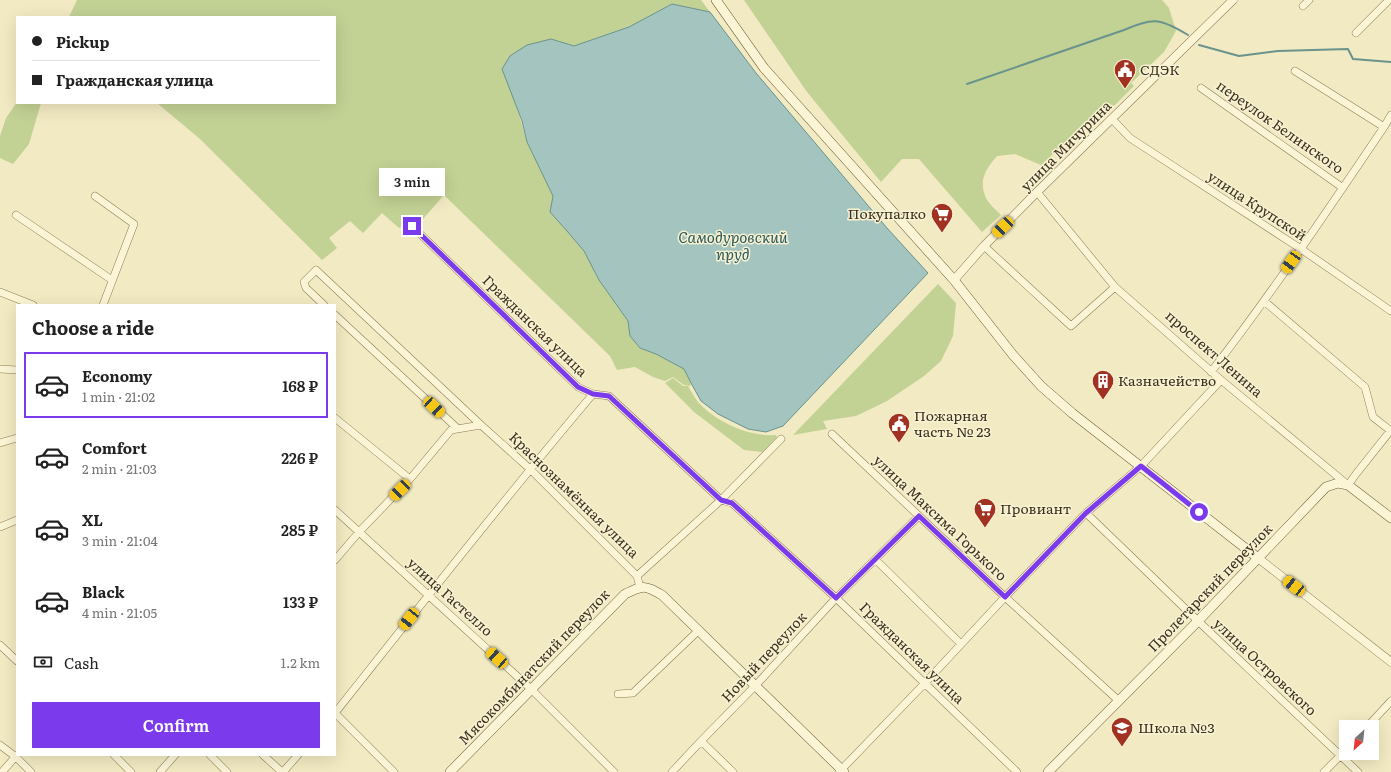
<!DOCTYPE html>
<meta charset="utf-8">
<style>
:root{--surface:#fff;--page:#f6f6f6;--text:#222;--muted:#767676;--line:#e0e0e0;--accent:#7c3aed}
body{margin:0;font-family:Literata,serif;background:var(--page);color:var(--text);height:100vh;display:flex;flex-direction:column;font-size:15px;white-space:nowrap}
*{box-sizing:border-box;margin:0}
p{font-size:13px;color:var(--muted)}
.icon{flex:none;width:22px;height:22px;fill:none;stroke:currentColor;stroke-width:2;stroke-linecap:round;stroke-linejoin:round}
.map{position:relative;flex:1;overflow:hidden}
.details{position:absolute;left:16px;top:304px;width:320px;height:452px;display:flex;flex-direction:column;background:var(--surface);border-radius:0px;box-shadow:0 4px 16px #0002}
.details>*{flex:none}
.top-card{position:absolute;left:16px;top:16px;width:320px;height:88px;border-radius:0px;box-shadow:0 4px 16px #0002;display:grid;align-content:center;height:88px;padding:0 16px;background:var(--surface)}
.needle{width:26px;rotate:207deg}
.buttons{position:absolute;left:1339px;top:720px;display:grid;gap:8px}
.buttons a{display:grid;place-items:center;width:40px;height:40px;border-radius:0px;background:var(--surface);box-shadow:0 4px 16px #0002;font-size:20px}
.end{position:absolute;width:18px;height:18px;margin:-9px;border:5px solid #7c3aed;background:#fff;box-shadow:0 0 0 2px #fff}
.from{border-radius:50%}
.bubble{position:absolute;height:28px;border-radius:0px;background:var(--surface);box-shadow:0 4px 16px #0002;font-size:13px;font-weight:600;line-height:28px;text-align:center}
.car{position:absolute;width:12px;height:24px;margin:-12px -6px;border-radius:5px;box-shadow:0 0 3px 1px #0007;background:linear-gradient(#f5c518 24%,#345 0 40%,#f5c518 0 76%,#345 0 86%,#f5c518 0)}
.top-card b{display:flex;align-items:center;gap:14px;height:38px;font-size:15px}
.top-card b+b{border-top:1px solid var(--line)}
.top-card i{width:10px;height:10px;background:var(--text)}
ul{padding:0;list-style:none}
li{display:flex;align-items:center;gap:12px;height:66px;margin:0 8px 6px;padding:0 8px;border:2px solid transparent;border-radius:0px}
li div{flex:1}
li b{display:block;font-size:15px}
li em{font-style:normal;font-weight:600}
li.active{border-color:var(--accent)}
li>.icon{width:36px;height:36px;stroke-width:1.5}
h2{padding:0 16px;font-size:18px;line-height:48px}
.pay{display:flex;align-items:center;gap:10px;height:44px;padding:0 16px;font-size:15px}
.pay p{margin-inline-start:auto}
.button{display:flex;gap:8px;margin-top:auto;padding:8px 16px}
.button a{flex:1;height:46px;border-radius:0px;background:var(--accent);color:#fff;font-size:16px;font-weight:600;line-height:46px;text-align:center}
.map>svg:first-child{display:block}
.green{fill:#c2d194}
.water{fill:#a4c4bf;stroke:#6a938e}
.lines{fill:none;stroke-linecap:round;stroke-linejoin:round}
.stream{stroke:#6a938e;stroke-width:2}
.minor-casing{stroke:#8d7b57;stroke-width:8}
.tertiary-casing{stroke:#8d7b57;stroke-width:9}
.secondary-casing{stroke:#6f5c3a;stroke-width:10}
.minor{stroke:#fbf5d6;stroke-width:7}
.tertiary{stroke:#fbf5d6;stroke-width:8}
.secondary{stroke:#fbf5d6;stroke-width:9}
.route{stroke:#7c3aed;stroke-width:5}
.labels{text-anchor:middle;stroke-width:3;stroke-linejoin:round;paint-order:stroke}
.poi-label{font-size:14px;fill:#3b301d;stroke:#f8f2d2;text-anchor:start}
.street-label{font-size:14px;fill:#3b301d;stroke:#f8f2d2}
.water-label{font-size:15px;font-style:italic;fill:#2b595c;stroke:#f8f2d2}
</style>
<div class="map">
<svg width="1391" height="772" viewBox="0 0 1391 772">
<rect width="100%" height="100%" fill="#f2eac2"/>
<path class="green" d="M77 0H701L710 12 672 4 629 27 574 46 551 39 514 98 527 142 553 196 550 212 567 231 584 251 599 280 628 321 630 336 640 348 656 354 684 369 691 383 690 386 684 385 673 377 665 381 653 377 635 367 617 370 610 356 444 195 423 219 399 228 382 213 363 233 350 221 329 238 337 248 322 260 200 139 157 103H335V17H69Z
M744 0H1162L1169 8 1176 31 1164 52 1131 83 1134 86 1113 107 1109 103 1041 165 1015 154 997 156C986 169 978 180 986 198 989 204 996 210 1001 215L982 232 919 159H902L881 182 807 92Z
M17 102 41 103 29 144 13 164 0 158V136L6 118Z
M938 284 956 303 953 336 941 361 924 376 887 401 856 416 823 421 827 429 793 435Z
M673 378 683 386H688C691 391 694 397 698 402 716 422 749 437 776 435L777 437 762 452 744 450 694 412 665 383Z"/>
<path class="water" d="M672 4 710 12 756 73 887 228 928 273 783 426 766 432 748 429 718 414 701 401 691 383 684 369 656 354 640 348 630 336 628 321 599 280 584 251 567 231 550 212 553 196 527 142 522 121 502 69 510 56 527 45 551 39 574 46 629 27Z"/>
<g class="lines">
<path class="stream" d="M1199 45 1239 56 1278 51 1348 49 1353 59 1391 62
M967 84 1124 30C1153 17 1160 18 1188 35"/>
<g class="minor-casing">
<path id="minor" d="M1303 6 1309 0
M1356 33 1389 0
M1295 71 1384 127
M1201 88 1343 188
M1112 119 1130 138 1301 249 1391 311
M1037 192 1115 287 1221 380 1348 485 1356 474 1391 430
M95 196 134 224 103 305
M16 215 112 280
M412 226 578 387 593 394 609 396 721 500 732 503 836 598 1017 772
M984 246 1071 326 1115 287
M0 292 33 305
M1264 301 1365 387 1373 417 1391 431
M324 305 306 288 304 282 316 270 481 425 530 469 637 576 640 587
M335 315 457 428
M0 369 17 370
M1211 372C1272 293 1328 210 1384 127L1391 115
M335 418 410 479
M832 434 1005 597 1119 701
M0 443 17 438
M335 510 531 689 614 772
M1086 513 1198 621 1358 772
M0 527 17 520
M335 560 359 532 410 479 451 430 481 425
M876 560 961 644
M637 576 721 500 781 439
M0 645 17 661
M618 694 633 693 699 630
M335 713C420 606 504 499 593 394
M335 713 394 772
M1367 727 1391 701
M701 741 733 772
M0 745 16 757 31 772
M114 755 131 772
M210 755 227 772
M263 755 282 772
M2 772 17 755
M160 772 175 755
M283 772 298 755
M672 772 701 741 756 685 836 598 919 516
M839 772 925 683 1005 597 1086 513 1141 466 1221 380
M1324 772 1346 750"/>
</g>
<g class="tertiary-casing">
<path id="tertiary" d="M954 280 984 246 1037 192 1233 0
M1258 558 1391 662"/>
</g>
<g class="secondary-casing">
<path id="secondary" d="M716 0 764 68 954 280 1013 355 1041 386 1072 413 1258 558
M450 772 625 594C644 585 644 585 662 595L844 772
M1048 772 1198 621 1326 487 1338 483 1348 485 1391 518"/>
</g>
<use href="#minor" class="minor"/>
<use href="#tertiary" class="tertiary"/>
<use href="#secondary" class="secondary"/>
</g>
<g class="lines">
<path class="route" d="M412 226 578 387 593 394 609 396 721 500 732 503 836 598 919 516 1005 597 1086 513 1141 466 1199 512"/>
</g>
<defs>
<g id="civic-pin" transform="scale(1.15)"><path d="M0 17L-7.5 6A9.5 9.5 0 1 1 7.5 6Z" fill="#a13222" stroke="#f8f2d2"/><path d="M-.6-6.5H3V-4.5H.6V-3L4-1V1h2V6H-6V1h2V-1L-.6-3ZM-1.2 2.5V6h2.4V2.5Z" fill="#fff"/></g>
<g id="supermarket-pin" transform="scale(1.15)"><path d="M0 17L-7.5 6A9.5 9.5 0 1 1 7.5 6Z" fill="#a13222" stroke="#f8f2d2"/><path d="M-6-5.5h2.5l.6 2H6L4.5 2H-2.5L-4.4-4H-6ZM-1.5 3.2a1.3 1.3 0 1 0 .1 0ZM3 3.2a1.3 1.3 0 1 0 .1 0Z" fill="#fff"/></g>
<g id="building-pin" transform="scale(1.15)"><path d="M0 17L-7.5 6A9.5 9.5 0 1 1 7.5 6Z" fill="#a13222" stroke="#f8f2d2"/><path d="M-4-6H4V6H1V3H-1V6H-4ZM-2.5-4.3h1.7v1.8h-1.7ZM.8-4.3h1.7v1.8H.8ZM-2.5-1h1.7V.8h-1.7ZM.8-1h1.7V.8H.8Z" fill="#fff"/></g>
<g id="school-pin" transform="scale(1.15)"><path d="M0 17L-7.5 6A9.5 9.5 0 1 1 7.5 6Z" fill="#a13222" stroke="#f8f2d2"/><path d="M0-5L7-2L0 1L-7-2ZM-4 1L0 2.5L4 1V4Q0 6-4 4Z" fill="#fff"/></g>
</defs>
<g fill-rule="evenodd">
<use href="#civic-pin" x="1125" y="70"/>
<use href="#supermarket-pin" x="942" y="214"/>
<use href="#building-pin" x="1103" y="381"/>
<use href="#civic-pin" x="899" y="424"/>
<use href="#supermarket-pin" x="985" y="509"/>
<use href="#school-pin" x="1122" y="728"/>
</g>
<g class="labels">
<g class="poi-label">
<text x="1140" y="75">СДЭК</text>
<text x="926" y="219" text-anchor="end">Покупалко</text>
<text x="1118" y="386">Казначейство</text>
<text x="914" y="421">Пожарная<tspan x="914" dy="16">часть № 23</tspan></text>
<text x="1000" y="514">Провиант</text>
<text x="1138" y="733">Школа №3</text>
</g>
<g class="street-label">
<text transform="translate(1280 127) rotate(35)" y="5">переулок Белинского</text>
<text transform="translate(1066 146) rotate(-45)" y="5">улица Мичурина</text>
<text transform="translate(1257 206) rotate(33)" y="5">улица Крупской</text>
<text transform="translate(535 326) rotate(44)" y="5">Гражданская улица</text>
<text transform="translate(1214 354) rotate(41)" y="5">проспект Ленина</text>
<text transform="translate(574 495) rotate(44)" y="5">Краснознамённая улица</text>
<text transform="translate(940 518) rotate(43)" y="5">улица Максима Горького</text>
<text transform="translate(1210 588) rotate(-46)" y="5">Пролетарский переулок</text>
<text transform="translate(450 597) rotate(42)" y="5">улица Гастелло</text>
<text transform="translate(912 653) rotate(44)" y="5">Гражданская улица</text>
<text transform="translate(764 657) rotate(-47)" y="5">Новый переулок</text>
<text transform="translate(534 667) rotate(-46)" y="5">Мясокомбинатский переулок</text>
<text transform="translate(1265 667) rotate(43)" y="5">улица Островского</text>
</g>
<g class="water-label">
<text x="733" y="243">Самодуровский<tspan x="733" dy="17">пруд</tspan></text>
</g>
</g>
</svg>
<div class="buttons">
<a><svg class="needle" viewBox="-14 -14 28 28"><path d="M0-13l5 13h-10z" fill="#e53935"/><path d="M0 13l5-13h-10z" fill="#767676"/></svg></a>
</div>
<i class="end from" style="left:1199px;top:512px"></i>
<i class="end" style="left:412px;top:226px"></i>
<div class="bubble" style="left:379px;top:168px;width:66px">3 min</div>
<i class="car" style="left:1003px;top:227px;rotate:226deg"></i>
<i class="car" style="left:1291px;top:262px;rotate:215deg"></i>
<i class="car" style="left:434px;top:407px;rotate:133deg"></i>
<i class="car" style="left:400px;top:490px;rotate:225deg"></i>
<i class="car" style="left:1294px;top:586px;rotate:308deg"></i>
<i class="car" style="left:409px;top:619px;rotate:218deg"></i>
<i class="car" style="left:497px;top:658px;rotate:312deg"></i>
<div class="top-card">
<b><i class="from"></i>Pickup</b>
<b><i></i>Гражданская улица</b>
</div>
<section class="details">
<h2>Choose a ride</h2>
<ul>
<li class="active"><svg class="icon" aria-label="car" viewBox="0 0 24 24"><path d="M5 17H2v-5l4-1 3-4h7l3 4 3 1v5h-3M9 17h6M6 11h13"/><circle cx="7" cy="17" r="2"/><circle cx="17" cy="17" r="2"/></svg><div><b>Economy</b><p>1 min · 21:02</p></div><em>168 ₽</em></li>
<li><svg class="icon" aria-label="car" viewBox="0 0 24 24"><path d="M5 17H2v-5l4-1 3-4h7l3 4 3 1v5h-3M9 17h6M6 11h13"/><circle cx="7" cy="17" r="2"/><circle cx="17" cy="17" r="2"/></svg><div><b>Comfort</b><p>2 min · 21:03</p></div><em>226 ₽</em></li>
<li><svg class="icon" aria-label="car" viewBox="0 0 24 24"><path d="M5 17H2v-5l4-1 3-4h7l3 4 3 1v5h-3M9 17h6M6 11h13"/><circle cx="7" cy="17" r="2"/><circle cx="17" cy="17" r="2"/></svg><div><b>XL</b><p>3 min · 21:04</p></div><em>285 ₽</em></li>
<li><svg class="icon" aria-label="car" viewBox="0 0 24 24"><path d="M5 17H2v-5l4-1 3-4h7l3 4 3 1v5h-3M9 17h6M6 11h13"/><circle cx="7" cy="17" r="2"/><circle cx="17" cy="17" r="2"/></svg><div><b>Black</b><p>4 min · 21:05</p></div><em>133 ₽</em></li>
</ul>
<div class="pay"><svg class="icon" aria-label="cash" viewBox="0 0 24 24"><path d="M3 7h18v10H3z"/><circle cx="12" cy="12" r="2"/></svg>Cash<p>1.2 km</p></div>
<div class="button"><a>Confirm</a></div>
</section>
</div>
